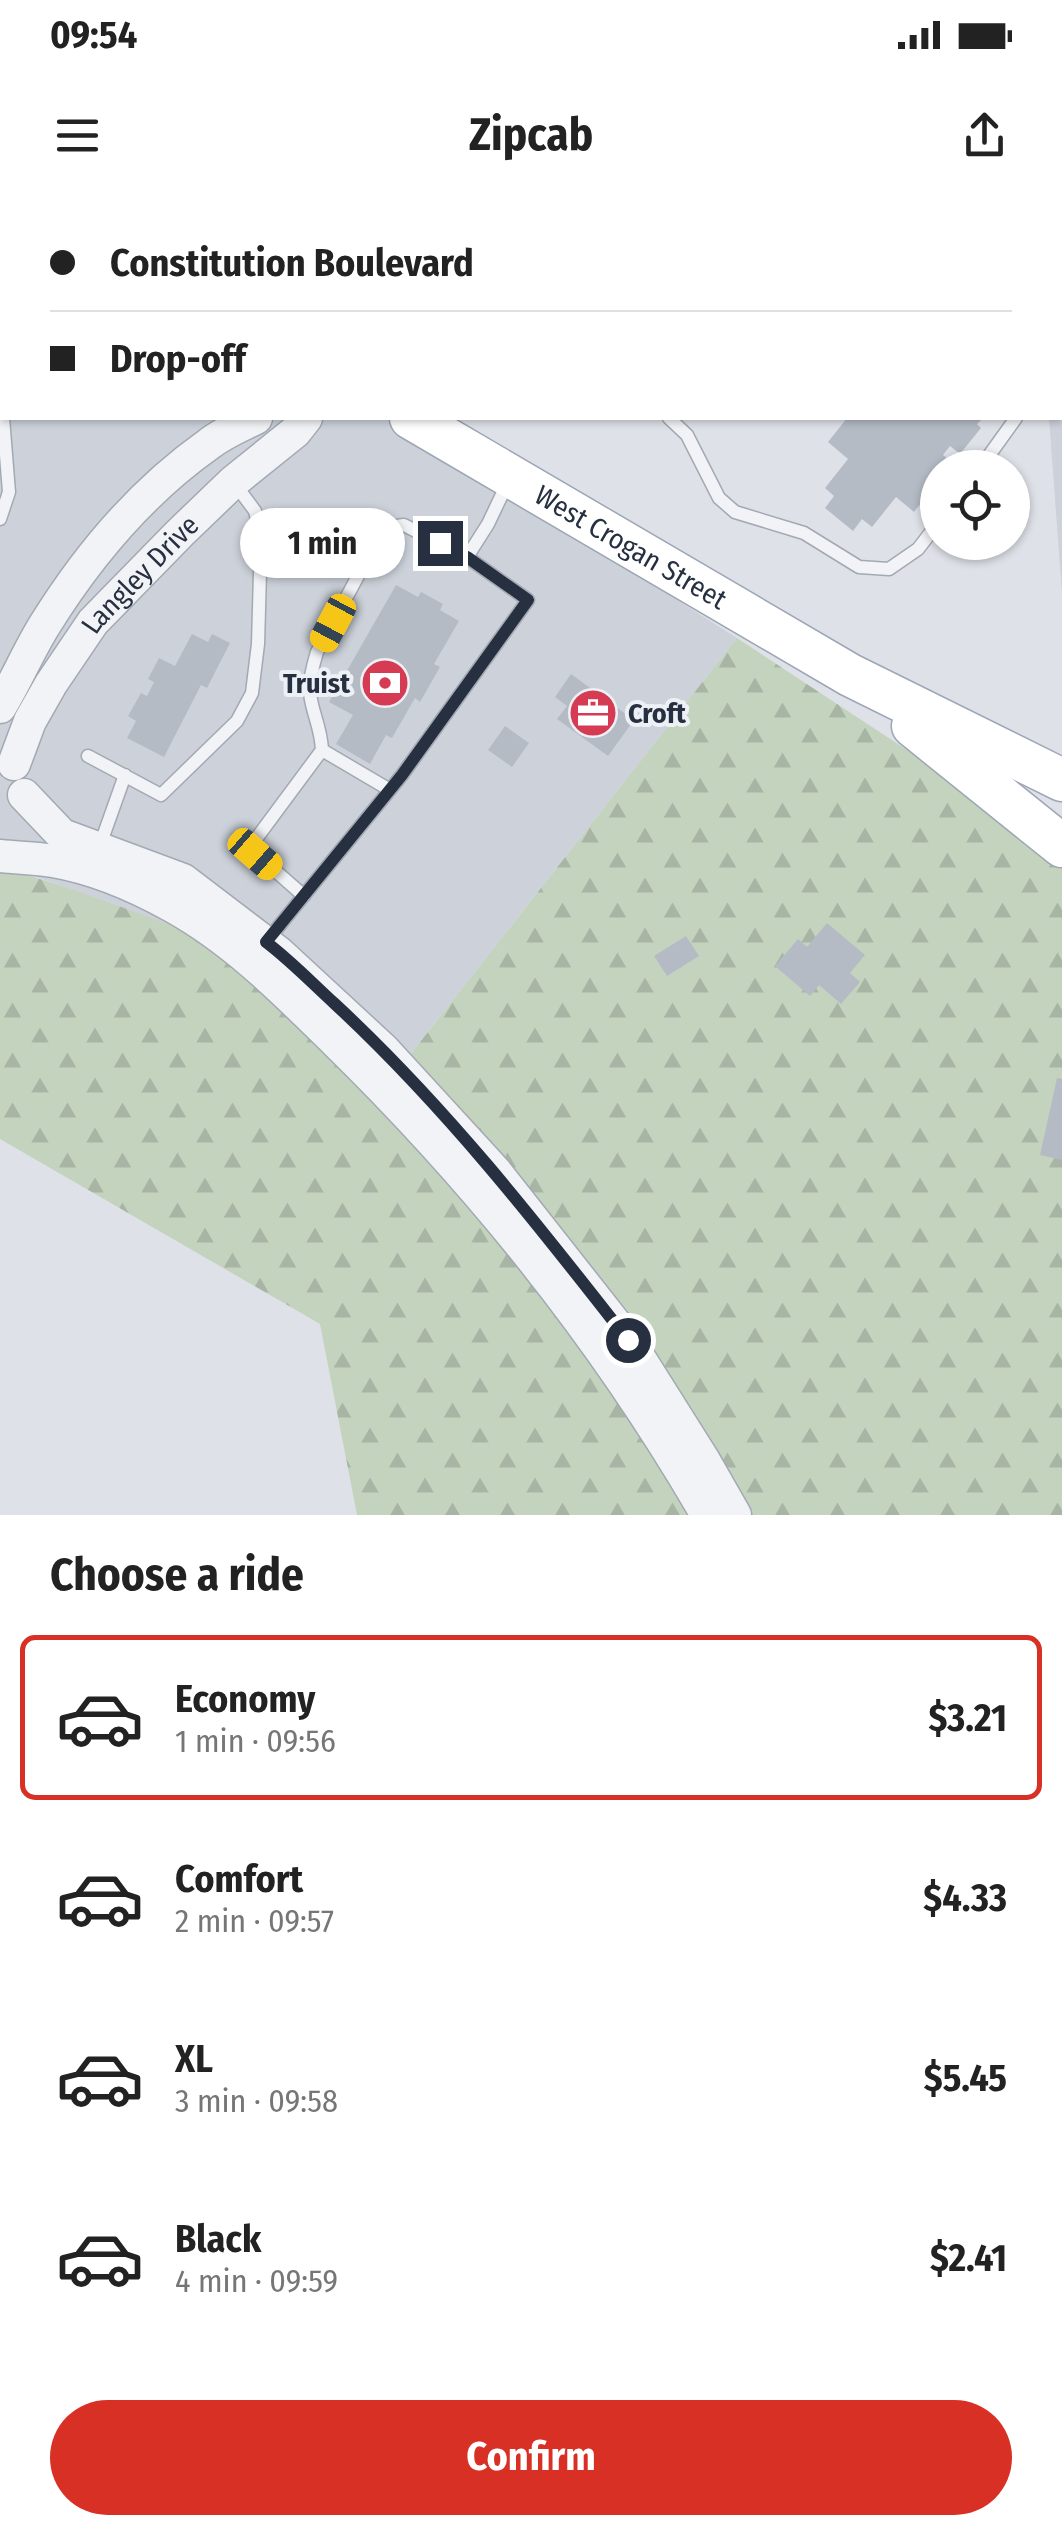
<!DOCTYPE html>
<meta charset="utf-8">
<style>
:root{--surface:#fff;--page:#f6f6f6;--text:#222;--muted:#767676;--line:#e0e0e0;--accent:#d93025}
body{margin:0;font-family:"Fira Sans Condensed",sans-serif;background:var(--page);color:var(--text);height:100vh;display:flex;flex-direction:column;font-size:38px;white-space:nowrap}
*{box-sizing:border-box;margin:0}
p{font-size:32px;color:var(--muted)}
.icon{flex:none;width:55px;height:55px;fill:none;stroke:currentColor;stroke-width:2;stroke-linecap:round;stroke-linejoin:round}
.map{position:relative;height:1315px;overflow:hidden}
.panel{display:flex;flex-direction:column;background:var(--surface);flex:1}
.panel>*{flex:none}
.top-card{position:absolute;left:0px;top:0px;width:1062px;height:220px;box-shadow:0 2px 8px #0004;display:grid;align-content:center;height:220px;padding:0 50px;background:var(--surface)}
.controls{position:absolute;left:920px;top:250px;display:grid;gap:20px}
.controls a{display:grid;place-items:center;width:110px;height:110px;border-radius:50%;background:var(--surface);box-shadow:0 2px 8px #0004;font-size:50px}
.end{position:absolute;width:45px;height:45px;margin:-22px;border:12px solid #263040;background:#fff;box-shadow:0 0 0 5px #fff}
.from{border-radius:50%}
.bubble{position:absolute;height:70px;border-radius:35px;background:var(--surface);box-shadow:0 2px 8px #0004;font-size:32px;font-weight:700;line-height:70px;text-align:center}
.car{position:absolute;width:30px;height:60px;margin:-30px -15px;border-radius:12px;box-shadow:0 0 8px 2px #0007;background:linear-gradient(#f5c518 24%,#345 0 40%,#f5c518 0 76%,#345 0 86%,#f5c518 0)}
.top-card b{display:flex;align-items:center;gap:35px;height:95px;font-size:38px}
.top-card b+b{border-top:2px solid var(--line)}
.top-card i{width:25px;height:25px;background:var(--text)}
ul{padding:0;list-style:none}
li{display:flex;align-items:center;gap:30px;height:165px;margin:0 20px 15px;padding:0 30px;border:5px solid transparent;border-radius:15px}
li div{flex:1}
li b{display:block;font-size:38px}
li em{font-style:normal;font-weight:700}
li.selected{border-color:var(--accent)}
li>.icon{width:90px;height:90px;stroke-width:1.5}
h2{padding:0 50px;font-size:45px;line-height:120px}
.action{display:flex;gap:20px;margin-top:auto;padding:20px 50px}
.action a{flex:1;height:115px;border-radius:60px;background:var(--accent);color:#fff;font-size:40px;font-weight:700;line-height:115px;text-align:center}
.status{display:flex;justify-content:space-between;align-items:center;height:70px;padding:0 50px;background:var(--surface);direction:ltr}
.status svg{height:28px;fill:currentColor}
header{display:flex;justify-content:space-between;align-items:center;height:130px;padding:0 50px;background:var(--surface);font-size:45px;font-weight:700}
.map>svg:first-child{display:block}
.built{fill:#ccd1da}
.forest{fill:url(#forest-firs)}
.building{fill:#b5bbc5}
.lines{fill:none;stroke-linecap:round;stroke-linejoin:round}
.service-casing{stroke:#a3a9b2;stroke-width:15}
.tertiary-casing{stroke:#a3a9b2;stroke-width:35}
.primary-casing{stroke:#9ca6b5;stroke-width:45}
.service{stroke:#f1f3f6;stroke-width:12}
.tertiary{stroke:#f1f3f6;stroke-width:32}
.primary{stroke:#fff;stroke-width:42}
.route{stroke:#263040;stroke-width:12}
.labels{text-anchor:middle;stroke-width:8;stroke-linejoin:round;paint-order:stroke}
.street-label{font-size:28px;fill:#263040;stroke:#edf1f6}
.poi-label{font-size:28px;font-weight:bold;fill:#263040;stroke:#edf1f6;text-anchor:end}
</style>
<div class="status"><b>09:54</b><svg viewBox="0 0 49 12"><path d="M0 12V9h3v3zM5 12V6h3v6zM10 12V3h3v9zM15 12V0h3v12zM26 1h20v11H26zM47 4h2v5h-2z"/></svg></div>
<header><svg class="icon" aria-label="menu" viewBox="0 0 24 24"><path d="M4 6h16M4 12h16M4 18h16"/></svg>Zipcab<svg class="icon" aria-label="share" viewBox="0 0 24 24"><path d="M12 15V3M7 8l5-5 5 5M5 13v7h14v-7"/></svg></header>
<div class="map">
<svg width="1062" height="1315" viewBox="0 0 1062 1315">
<defs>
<pattern id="forest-firs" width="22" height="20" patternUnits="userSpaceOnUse" patternTransform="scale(2.5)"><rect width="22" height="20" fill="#c4d3be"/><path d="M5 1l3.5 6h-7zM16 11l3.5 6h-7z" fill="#a8b5a4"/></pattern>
</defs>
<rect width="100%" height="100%" fill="#dee2e8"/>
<path class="built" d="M0 0H527L525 2H2V218H391L737 438 390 880 280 764 0 664Z
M1062 202V394L1049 218H1060V204Z"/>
<path class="forest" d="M737 438 910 552 1062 663V1315H357L320 1124 0 939V666L74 690 280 764 391 879Z"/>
<path class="building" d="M847 218H983L977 224 981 228 960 254 950 246 943 255 953 263 949 268H938V282L914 312 896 297 872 327 862 319 853 331 825 308 834 296 825 288 848 259 828 242Z
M396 385 418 397 421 392 443 404 440 410 459 421 434 464 440 467 420 502 415 498 392 538 386 535 370 564 336 544 353 515 329 502Z
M192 434 208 442 212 434 230 443 207 488 201 485 164 557 127 538 136 521 128 516 141 493 147 496 154 482 148 479 159 458 175 466Z
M571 474 634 520 608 556 557 519 567 506 555 497Z
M505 526 529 543 512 567 488 550Z
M827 723 865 755 850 773 860 782 841 804 819 785 810 796 775 766 798 739 807 747Z
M686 736 699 756 667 776 654 756Z
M1057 878 1062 879V960L1040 955Z"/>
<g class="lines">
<g class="service-casing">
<path id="service" d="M668 2 670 0
M781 2 783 0
M1060 189 1062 188
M0 196 2 215
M669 218 687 235 719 298 735 312 804 333 859 367 889 369 918 349 938 323
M980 268 1016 218
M0 319 9 292 3 218
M322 550 390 590
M88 556 161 595 237 521 252 493 258 444 261 337 255 311 235 284
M99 648 125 575
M304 696 255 653 256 639 322 550C321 527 312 513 310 493 309 479 313 465 317 452L380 335 389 327 404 325 467 357
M266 742 402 575 528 400 467 357 488 324 507 284"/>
</g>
<g class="tertiary-casing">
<g id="tertiary">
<path d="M493 2 495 0"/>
<path d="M0 507C16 481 28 452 44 426 88 355 141 292 209 244 223 233 240 226 256 218"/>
<path id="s1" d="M14 564 30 521 51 484 93 422 180 333 233 282 295 232 306 218"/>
<path d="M24 595 62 635 183 680 279 753 384 850 495 971 628 1140 703 1259 735 1315"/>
<path d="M0 656C17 658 36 658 53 661 94 668 136 686 172 706 234 740 285 792 335 841 479 982 606 1140 707 1315"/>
</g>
</g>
<g class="primary-casing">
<g id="primary">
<path d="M31 0 36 2"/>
<path id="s2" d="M411 218 850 475 1062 580"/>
<path d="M913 526 1062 646"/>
</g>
</g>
<use href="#service" class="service"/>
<use href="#tertiary" class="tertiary"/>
<use href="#primary" class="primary"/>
</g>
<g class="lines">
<path class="route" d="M440 343 467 357 528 400 402 575 266 742C291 761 312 783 335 804 445 906 536 1022 628 1140"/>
</g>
<defs>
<g id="bank-disc" transform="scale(2.5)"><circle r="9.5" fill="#d53b53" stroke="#edf1f6"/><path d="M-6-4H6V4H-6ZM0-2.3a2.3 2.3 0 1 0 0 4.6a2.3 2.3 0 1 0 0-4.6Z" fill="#fff"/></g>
<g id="office-disc" transform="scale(2.5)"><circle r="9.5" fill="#d53b53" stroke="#edf1f6"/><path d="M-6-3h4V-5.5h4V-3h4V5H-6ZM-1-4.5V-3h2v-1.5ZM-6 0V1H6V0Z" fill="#fff"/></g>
</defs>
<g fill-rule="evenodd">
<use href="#bank-disc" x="385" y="483"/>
<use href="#office-disc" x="593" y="513"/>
</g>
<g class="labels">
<g class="street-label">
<text dy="10" stroke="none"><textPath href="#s2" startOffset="255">West Crogan Street</textPath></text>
<text dy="10" stroke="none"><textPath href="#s1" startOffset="230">Langley Drive</textPath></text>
</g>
<g class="poi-label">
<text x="350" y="493">Truist</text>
<text x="628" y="523" text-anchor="start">Croft</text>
</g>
</g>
</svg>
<div class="controls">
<a><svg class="icon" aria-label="locate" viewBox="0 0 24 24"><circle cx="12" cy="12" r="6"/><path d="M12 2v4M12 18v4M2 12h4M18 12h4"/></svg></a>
</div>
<i class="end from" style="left:628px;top:1140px"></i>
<i class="end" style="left:440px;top:343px"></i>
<div class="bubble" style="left:240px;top:308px;width:165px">1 min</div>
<i class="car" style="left:333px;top:423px;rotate:208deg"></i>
<i class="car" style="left:255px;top:654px;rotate:131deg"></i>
<div class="top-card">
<b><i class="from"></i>Constitution Boulevard</b>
<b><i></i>Drop-off</b>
</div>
</div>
<section class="panel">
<h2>Choose a ride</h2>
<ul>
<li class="selected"><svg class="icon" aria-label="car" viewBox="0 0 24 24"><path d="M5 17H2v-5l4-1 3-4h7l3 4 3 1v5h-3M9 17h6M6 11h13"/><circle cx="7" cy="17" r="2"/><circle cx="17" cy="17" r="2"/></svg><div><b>Economy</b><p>1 min · 09:56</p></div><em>$3.21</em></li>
<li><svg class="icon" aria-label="car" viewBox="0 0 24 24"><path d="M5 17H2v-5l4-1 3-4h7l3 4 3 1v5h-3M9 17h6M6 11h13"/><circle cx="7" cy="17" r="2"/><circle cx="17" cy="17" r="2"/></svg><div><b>Comfort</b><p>2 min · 09:57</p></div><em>$4.33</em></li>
<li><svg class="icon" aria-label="car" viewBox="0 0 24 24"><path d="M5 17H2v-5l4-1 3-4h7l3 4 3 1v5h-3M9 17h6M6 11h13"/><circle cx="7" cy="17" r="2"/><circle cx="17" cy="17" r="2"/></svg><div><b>XL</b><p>3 min · 09:58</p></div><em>$5.45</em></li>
<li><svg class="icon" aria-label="car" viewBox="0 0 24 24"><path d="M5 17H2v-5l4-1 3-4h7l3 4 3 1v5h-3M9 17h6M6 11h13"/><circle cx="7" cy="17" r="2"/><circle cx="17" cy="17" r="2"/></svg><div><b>Black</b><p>4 min · 09:59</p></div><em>$2.41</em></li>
</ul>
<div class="action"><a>Confirm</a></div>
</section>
